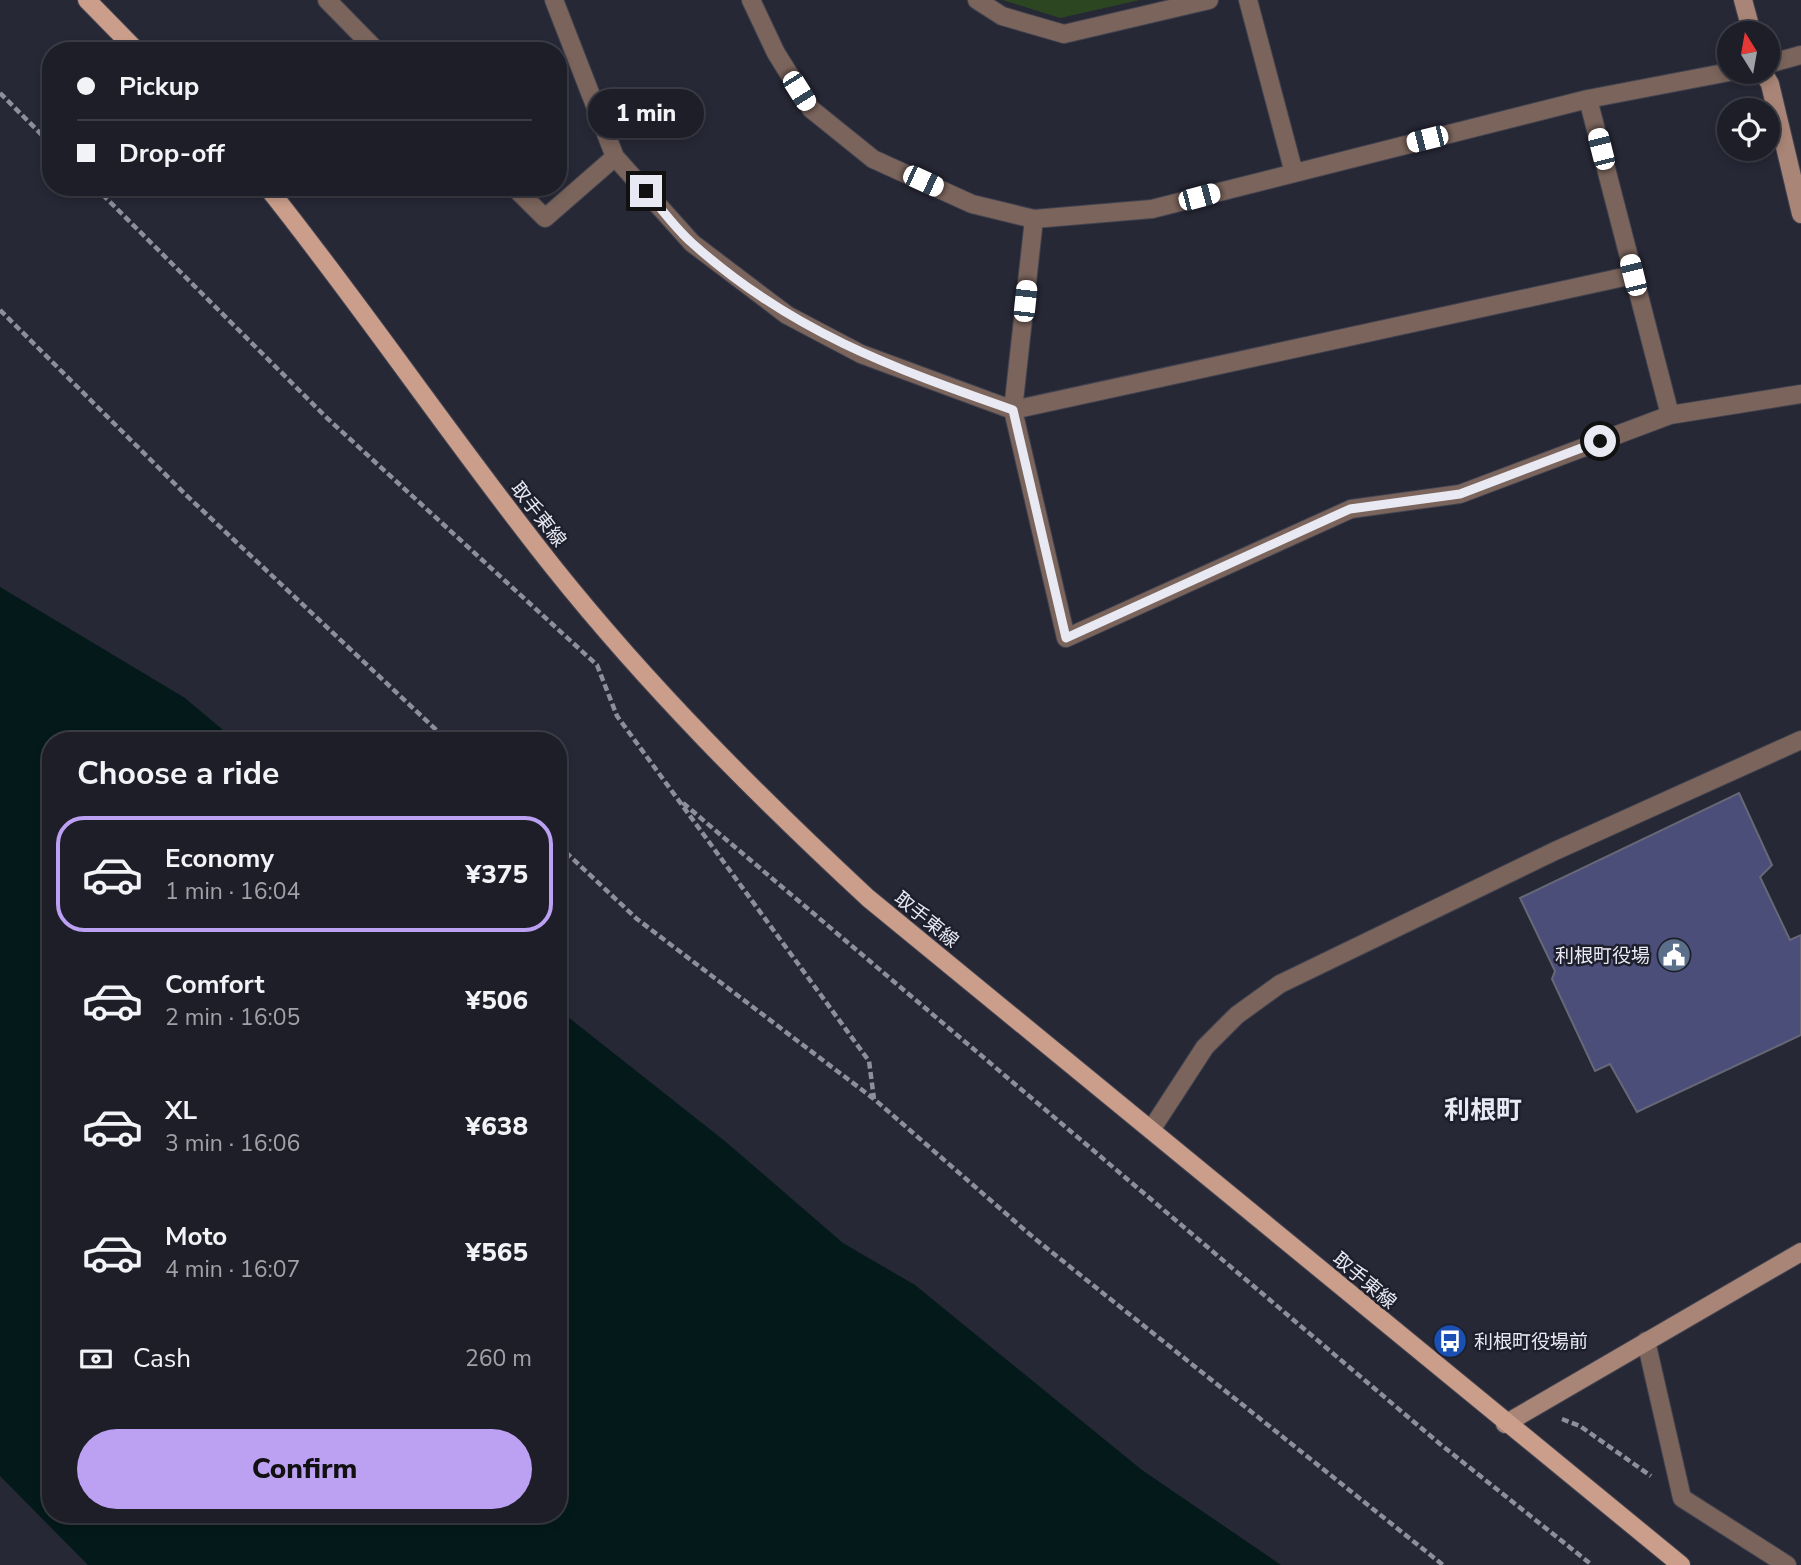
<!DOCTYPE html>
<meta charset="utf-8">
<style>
:root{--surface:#1d1e28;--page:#2a2b34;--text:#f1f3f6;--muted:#a0a2a8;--line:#3b3c45;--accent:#bca0f2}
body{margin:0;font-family:"Nunito Sans","Noto Sans JP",sans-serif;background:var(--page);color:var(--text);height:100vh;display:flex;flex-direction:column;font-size:26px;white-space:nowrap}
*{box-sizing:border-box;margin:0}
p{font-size:23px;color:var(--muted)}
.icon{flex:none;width:38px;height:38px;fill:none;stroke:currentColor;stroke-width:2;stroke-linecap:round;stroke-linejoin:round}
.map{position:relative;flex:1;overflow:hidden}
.drawer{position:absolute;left:42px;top:732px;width:525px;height:791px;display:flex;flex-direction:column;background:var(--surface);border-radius:28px;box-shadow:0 4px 10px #0003,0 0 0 2px var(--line)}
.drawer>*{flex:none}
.banner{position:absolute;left:42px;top:42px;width:525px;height:154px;border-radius:28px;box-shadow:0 4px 10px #0003,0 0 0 2px var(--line);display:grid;align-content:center;height:154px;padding:0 35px;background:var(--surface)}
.needle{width:46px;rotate:349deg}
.tools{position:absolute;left:1717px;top:21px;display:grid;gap:14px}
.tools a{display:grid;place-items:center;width:63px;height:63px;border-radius:50%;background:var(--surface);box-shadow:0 4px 10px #0003,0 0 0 2px var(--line);font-size:35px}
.end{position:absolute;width:32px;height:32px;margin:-16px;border:9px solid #e8e9f2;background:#111;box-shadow:0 0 0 4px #111}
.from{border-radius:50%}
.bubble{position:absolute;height:49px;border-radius:24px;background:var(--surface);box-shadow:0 4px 10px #0003,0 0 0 2px var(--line);font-size:23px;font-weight:800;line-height:49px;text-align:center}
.car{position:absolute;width:21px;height:42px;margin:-21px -10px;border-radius:9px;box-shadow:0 0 5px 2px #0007;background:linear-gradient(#fff 24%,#345 0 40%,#fff 0 76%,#345 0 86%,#fff 0)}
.banner b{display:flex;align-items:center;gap:24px;height:66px;font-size:26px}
.banner b+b{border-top:2px solid var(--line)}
.banner i{width:18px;height:18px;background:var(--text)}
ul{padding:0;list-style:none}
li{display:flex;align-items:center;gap:21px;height:116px;margin:0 14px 10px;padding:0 21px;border:4px solid transparent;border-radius:28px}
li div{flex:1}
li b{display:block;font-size:26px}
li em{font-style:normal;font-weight:800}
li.selected{border-color:var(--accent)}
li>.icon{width:63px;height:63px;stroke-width:1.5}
h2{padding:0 35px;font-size:32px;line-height:84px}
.pay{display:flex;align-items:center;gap:18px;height:77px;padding:0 35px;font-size:26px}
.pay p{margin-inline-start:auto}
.primary-button{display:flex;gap:14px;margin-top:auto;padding:14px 35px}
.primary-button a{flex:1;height:80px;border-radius:42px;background:var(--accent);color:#111;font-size:28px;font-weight:800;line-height:80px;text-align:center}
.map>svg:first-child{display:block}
.green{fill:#2d4622}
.water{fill:#041a1a}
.building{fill:#4c4e7a;stroke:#666878;stroke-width:2}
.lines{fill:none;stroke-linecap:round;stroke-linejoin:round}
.street-casing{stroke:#424350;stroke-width:20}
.secondary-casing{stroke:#424350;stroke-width:20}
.primary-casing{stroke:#424350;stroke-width:20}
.path{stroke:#8e8f9b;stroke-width:4.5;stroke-dasharray:7 3.5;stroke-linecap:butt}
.street{stroke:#7a645b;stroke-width:18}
.secondary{stroke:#a88576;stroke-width:18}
.primary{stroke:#cb9e8b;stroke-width:18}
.route{stroke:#e8e9f2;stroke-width:9}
.labels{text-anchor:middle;stroke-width:5;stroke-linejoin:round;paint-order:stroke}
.street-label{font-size:19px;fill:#e8e9f2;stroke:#1e1f2c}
.poi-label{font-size:19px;fill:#e8e9f2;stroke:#1e1f2c;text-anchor:end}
.district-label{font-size:26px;font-weight:bold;fill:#e8e9f2;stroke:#1e1f2c}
</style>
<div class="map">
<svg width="1801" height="1565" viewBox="0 0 1801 1565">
<rect width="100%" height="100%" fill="#272836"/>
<path class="green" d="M1003 0H1140L1060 18Z"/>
<path class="water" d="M0 587 185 698 235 740H51V1514H558V1009L726 1142 843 1243 915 1285 1142 1470 1281 1565H88L0 1476Z"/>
<path class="building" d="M1739 793 1772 865 1760 877 1790 940 1801 935V1035L1637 1112 1610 1064 1595 1071 1552 979 1555 971 1520 898Z"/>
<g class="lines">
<g class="street-casing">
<path id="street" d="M327 0 377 51
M554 0 615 157 692 243 787 315 861 354 1013 410 1633 275
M751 0 776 53 811 109 873 159 972 204 1034 219 1152 209 1588 99 1729 72
M977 0 1002 16 1064 34 1209 0
M1248 0 1294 173
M1768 64 1801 55
M1588 99 1670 415
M514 187 545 218 615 157
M1034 219 1013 410 1066 638 1351 509 1460 494 1670 415 1801 394
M1151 1130 1205 1047 1237 1015 1280 984 1555 851 1801 740
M1646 1341 1682 1498 1787 1565"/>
</g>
<g class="secondary-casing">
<path id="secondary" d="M1743 0 1752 33
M1763 72 1770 84 1801 214
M1505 1424 1801 1252"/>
</g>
<g class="primary-casing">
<path id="primary" d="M87 0 137 51
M267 187C366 311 455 444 554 568 649 687 757 795 868 898L1681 1565"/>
</g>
<path class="path" d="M0 93 51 144
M95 187 327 418 597 665 617 716 869 1061 874 1099
M0 310 185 494 447 740
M683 803 1440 1444 1592 1565
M558 845 637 919 874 1099 1034 1238 1443 1565
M1562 1419 1580 1426 1651 1476"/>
<use href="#street" class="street"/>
<use href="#secondary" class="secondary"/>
<use href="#primary" class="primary"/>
</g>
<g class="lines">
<path class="route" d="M646 191C661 208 675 228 692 243 790 331 892 368 1013 410L1066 638 1350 509 1460 494 1600 441"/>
</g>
<defs>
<g id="civic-disc" transform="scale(1.75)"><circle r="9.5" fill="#5c6f8a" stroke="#1e1f2c"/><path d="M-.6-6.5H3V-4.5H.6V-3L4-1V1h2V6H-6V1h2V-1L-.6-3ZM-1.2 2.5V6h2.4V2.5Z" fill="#fff"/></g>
<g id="bus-disc" transform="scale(1.75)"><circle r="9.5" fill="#1a4fb4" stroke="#1e1f2c"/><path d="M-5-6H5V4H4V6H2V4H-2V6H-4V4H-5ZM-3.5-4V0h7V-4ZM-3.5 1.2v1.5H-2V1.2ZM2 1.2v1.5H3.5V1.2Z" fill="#fff"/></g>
</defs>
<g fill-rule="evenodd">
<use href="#civic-disc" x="1674" y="955"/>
<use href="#bus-disc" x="1450" y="1341"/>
</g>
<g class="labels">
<g class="street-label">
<text transform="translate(539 514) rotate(52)" y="7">取手東線</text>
<text transform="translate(927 919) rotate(39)" y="7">取手東線</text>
<text transform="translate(1365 1280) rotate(40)" y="7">取手東線</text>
</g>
<g class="poi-label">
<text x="1650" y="962">利根町役場</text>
<text x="1474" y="1348" text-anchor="start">利根町役場前</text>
</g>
<g class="district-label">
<text x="1483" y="1119">利根町</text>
</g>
</g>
</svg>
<div class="tools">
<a><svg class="needle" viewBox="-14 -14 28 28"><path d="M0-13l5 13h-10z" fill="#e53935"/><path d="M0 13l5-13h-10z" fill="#a0a2a8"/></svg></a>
<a><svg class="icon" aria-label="locate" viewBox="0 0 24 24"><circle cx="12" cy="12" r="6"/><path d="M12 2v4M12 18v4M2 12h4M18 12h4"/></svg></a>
</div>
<i class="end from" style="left:1600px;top:441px"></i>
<i class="end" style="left:646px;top:191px"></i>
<div class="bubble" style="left:588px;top:89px;width:116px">1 min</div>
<i class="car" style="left:799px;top:91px;rotate:148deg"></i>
<i class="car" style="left:1427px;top:139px;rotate:256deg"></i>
<i class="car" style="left:1601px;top:149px;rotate:346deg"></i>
<i class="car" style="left:923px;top:181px;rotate:115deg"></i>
<i class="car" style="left:1199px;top:197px;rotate:75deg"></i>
<i class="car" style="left:1633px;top:275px;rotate:346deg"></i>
<i class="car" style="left:1025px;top:301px;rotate:6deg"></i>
<div class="banner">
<b><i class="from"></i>Pickup</b>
<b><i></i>Drop-off</b>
</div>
<section class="drawer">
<h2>Choose a ride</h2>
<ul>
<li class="selected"><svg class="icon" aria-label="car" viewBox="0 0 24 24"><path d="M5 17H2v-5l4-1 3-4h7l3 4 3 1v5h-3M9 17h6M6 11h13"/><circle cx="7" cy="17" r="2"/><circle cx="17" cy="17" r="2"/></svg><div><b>Economy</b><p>1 min · 16:04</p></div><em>¥375</em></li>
<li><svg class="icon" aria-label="car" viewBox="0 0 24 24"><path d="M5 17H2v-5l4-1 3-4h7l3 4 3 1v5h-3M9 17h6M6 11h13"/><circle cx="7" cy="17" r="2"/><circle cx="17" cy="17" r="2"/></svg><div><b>Comfort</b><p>2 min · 16:05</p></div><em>¥506</em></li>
<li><svg class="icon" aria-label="car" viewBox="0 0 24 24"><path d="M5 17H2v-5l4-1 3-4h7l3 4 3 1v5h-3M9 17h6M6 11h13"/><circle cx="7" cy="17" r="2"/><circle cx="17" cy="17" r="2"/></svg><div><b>XL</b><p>3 min · 16:06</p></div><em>¥638</em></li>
<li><svg class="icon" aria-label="car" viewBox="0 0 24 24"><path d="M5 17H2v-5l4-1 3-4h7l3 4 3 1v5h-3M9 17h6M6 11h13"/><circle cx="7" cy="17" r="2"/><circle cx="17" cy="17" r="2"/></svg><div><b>Moto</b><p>4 min · 16:07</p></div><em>¥565</em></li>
</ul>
<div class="pay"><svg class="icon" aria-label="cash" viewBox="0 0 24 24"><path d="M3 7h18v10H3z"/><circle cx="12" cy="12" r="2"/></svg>Cash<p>260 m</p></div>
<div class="primary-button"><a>Confirm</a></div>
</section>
</div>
